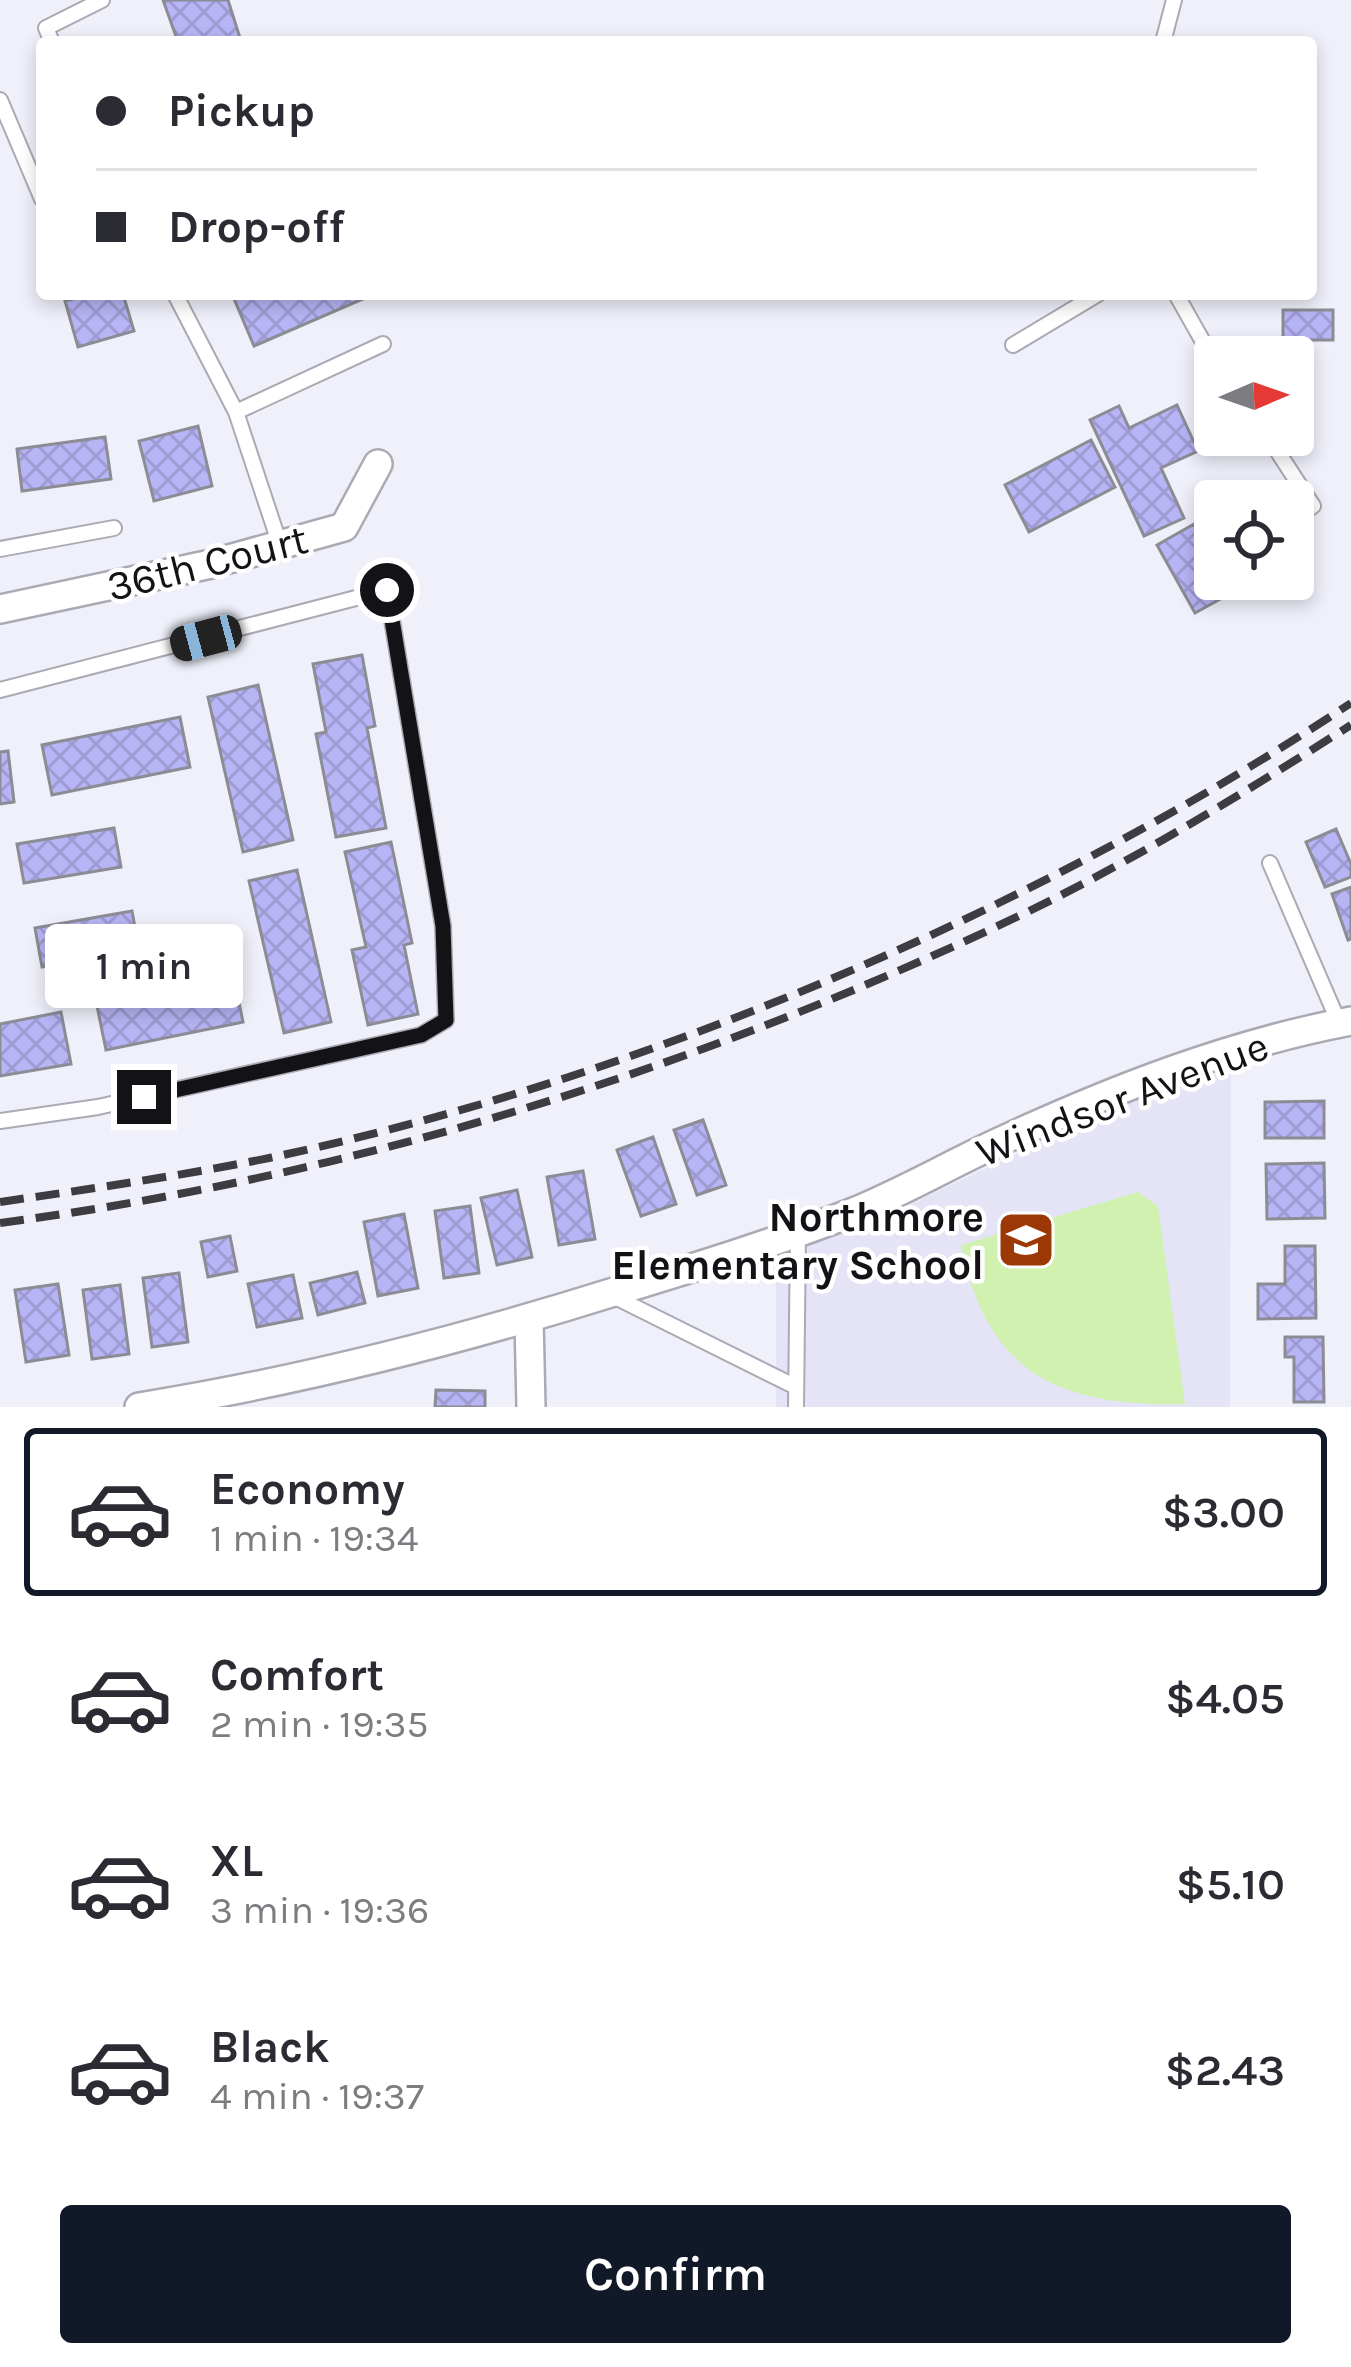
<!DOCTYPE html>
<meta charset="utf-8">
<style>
:root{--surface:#fff;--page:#f2f2f3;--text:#2b2b33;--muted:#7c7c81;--line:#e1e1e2;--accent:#111827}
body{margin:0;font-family:Karla,sans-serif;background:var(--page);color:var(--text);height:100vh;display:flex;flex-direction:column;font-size:45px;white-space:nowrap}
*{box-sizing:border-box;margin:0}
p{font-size:39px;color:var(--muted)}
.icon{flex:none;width:66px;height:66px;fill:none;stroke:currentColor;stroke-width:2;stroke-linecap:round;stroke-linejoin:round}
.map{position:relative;height:1407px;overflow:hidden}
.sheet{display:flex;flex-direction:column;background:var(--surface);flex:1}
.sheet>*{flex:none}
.guide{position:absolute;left:36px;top:36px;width:1281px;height:264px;border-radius:12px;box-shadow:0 6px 18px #0003;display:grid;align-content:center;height:264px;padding:0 60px;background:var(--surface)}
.needle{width:78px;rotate:88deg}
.fabs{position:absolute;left:1194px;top:336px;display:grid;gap:24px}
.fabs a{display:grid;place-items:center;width:120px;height:120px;border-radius:12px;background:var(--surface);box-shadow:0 6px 18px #0003;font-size:60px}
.end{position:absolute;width:54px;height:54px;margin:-27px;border:15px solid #131317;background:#fff;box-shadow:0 0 0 6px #fff}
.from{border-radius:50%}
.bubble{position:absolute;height:84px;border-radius:12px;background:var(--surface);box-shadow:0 6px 18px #0003;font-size:39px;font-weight:600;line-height:84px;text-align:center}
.car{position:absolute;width:36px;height:72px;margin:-36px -18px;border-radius:15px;box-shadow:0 0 9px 3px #0007;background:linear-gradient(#222 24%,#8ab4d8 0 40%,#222 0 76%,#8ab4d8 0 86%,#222 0)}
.guide b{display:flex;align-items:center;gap:42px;height:114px;font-size:45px}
.guide b+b{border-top:3px solid var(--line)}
.guide i{width:30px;height:30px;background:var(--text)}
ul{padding:21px 0 0;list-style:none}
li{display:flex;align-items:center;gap:36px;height:168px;margin:0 24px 18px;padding:0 36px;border:6px solid transparent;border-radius:12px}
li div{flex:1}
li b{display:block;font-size:45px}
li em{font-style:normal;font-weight:600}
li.current{border-color:var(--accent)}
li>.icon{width:108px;height:108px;stroke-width:1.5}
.action{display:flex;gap:24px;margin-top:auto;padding:24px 60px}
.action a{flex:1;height:138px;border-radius:12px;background:var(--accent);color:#fff;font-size:48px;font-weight:600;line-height:138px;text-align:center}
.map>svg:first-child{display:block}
.built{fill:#e4e4f6}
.grass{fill:#d0f1af}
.building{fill:url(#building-cross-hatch);stroke:#8c8c95;stroke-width:3}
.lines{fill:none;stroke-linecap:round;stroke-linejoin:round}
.lane-casing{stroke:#aaaab4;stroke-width:18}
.street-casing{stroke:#aaaab4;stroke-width:32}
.lane{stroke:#fff;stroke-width:14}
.street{stroke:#fff;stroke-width:27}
.rail{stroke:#3c3c41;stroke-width:8;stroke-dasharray:24 12;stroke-linecap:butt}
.route{stroke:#131317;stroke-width:15}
.labels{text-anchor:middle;stroke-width:9;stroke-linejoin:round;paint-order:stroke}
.street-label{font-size:42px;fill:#131317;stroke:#fff}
.poi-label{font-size:42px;font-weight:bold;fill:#131317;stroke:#fff;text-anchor:end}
</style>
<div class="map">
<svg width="1351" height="1407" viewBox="0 0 1351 1407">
<defs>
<pattern id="building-cross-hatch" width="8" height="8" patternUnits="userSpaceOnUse" patternTransform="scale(3)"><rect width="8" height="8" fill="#b8b5f6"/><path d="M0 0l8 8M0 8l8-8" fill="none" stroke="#9d9bd2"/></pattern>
</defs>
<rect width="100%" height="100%" fill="#f0f0fb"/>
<path class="built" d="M1231 1064 1230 1407H776V1254L866 1226 1092 1117Z"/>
<path class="grass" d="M1138 1192 1158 1206 1185 1404C1059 1407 987 1374 961 1245Z"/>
<path class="building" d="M163 0H228L241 41 178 42Z
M91 294H123L134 331 78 347 65 301Z
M232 294H361L363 299 254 346Z
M1283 310H1333V340H1283Z
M1177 405 1198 451 1161 468 1184 518 1144 536 1090 420 1119 406 1129 428Z
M198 426 212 486 154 501 139 441Z
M105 437 111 479 22 491 17 449Z
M1091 440 1115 487 1029 532 1005 485Z
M1194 524 1215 561V579H1225L1233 592 1195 613 1157 545Z
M362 655 375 726 367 728 386 828 336 837 316 734 326 732 313 664Z
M258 685 293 840 243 852 208 697Z
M180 717 190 767 52 795 42 745Z
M8 751 14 802 0 804V752Z
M114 828 121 867 24 883 17 844Z
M1336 829 1351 864V877L1325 887 1306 842Z
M391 842 412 943 404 945 418 1014 368 1025 352 950 366 947 345 852Z
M297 870 331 1022 284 1033 249 881Z
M1351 887V939L1348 940 1332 894Z
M132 911 139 949 42 967 35 928Z
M233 973 243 1022 106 1050 96 1001Z
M61 1012 71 1064 0 1076V1024Z
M1324 1101V1138H1265V1102Z
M703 1120 726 1185 697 1195 674 1130Z
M653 1137 676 1204 641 1216 617 1150Z
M1324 1163 1325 1218 1267 1219 1266 1164Z
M583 1171 595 1239 559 1245 547 1177Z
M517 1190 532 1257 497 1265 481 1198Z
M470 1206 479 1273 444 1278 435 1211Z
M404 1214 418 1288 378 1296 364 1222Z
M230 1236 237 1271 208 1277 201 1242Z
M1285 1246H1315L1316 1318 1258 1319V1284H1285Z
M357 1272 365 1303 318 1315 310 1283Z
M179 1273 188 1342 152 1347 143 1278Z
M293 1275 302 1318 257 1327 248 1284Z
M58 1284 69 1355 26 1362 15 1290Z
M120 1285 129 1354 92 1359 83 1290Z
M1285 1337H1323L1324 1402H1294V1357H1285Z
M436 1390 485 1391V1407H435Z"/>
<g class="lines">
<g class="lane-casing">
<path id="lane" d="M52 42 46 28 102 0
M1163 42 1174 0
M0 100 42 199
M175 294 236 412 280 545
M1176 294 1215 363
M1013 345 1098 294
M236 412 383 344
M1267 435 1313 506 1293 518
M0 549 114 528
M0 690 387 590 443 926 446 1020 421 1035 98 1107 0 1121
M1270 863 1339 1023
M613 1296 796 1387
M796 1407 798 1232"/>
</g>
<g class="street-casing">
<path id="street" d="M0 609 211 564 344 527 378 464
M529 1319 531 1407
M139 1407C301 1381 461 1340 617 1291 696 1267 774 1243 851 1213 901 1193 949 1165 999 1142 1111 1090 1229 1044 1351 1021"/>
</g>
<use href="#lane" class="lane"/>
<use href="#street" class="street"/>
<path class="rail" d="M0 1202C90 1189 180 1176 269 1158 640 1079 1035 912 1351 703
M0 1223C354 1176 699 1069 1021 915 1135 860 1244 793 1351 725"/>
</g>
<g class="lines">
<path class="route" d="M144 1097 421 1035 446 1020 443 926 387 590"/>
</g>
<defs>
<g id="school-square" transform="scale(3)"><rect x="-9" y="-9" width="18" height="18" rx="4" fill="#9c3706" stroke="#fff"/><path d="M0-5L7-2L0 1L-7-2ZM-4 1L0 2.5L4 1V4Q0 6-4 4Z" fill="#fff"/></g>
</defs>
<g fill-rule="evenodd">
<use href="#school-square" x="1026" y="1240"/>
</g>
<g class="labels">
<g class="street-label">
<text transform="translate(207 562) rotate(-14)" y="15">36th Court</text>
<text transform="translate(1122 1098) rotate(-21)" y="15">Windsor Avenue</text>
</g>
<g class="poi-label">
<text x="984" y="1231">Northmore<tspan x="984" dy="48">Elementary School</tspan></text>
</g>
</g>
</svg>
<div class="fabs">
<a><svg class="needle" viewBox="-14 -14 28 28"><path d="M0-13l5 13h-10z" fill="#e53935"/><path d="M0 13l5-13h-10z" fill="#7c7c81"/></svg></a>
<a><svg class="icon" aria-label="locate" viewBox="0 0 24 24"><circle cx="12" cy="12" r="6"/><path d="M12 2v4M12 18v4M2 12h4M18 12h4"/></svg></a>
</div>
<i class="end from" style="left:387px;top:590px"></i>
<i class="end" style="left:144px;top:1097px"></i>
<div class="bubble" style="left:45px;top:924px;width:198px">1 min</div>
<i class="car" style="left:206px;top:638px;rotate:255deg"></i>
<div class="guide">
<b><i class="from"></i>Pickup</b>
<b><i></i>Drop-off</b>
</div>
</div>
<section class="sheet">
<ul>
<li class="current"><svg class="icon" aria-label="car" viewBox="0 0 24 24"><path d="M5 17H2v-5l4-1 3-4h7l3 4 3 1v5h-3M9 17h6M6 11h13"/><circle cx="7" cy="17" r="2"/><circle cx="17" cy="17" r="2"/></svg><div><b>Economy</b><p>1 min · 19:34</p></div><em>$3.00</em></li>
<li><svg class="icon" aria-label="car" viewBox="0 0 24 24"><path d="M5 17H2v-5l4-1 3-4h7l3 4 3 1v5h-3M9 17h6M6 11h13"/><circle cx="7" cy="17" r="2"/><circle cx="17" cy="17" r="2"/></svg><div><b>Comfort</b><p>2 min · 19:35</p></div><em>$4.05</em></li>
<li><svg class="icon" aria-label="car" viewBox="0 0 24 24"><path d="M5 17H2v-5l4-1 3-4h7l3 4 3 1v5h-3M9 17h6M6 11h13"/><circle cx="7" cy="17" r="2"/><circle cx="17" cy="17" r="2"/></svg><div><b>XL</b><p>3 min · 19:36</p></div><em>$5.10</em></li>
<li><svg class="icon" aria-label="car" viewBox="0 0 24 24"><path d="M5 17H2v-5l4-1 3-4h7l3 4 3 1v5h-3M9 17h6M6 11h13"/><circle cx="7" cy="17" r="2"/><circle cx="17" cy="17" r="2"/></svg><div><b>Black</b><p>4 min · 19:37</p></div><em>$2.43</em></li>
</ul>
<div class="action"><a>Confirm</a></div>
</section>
